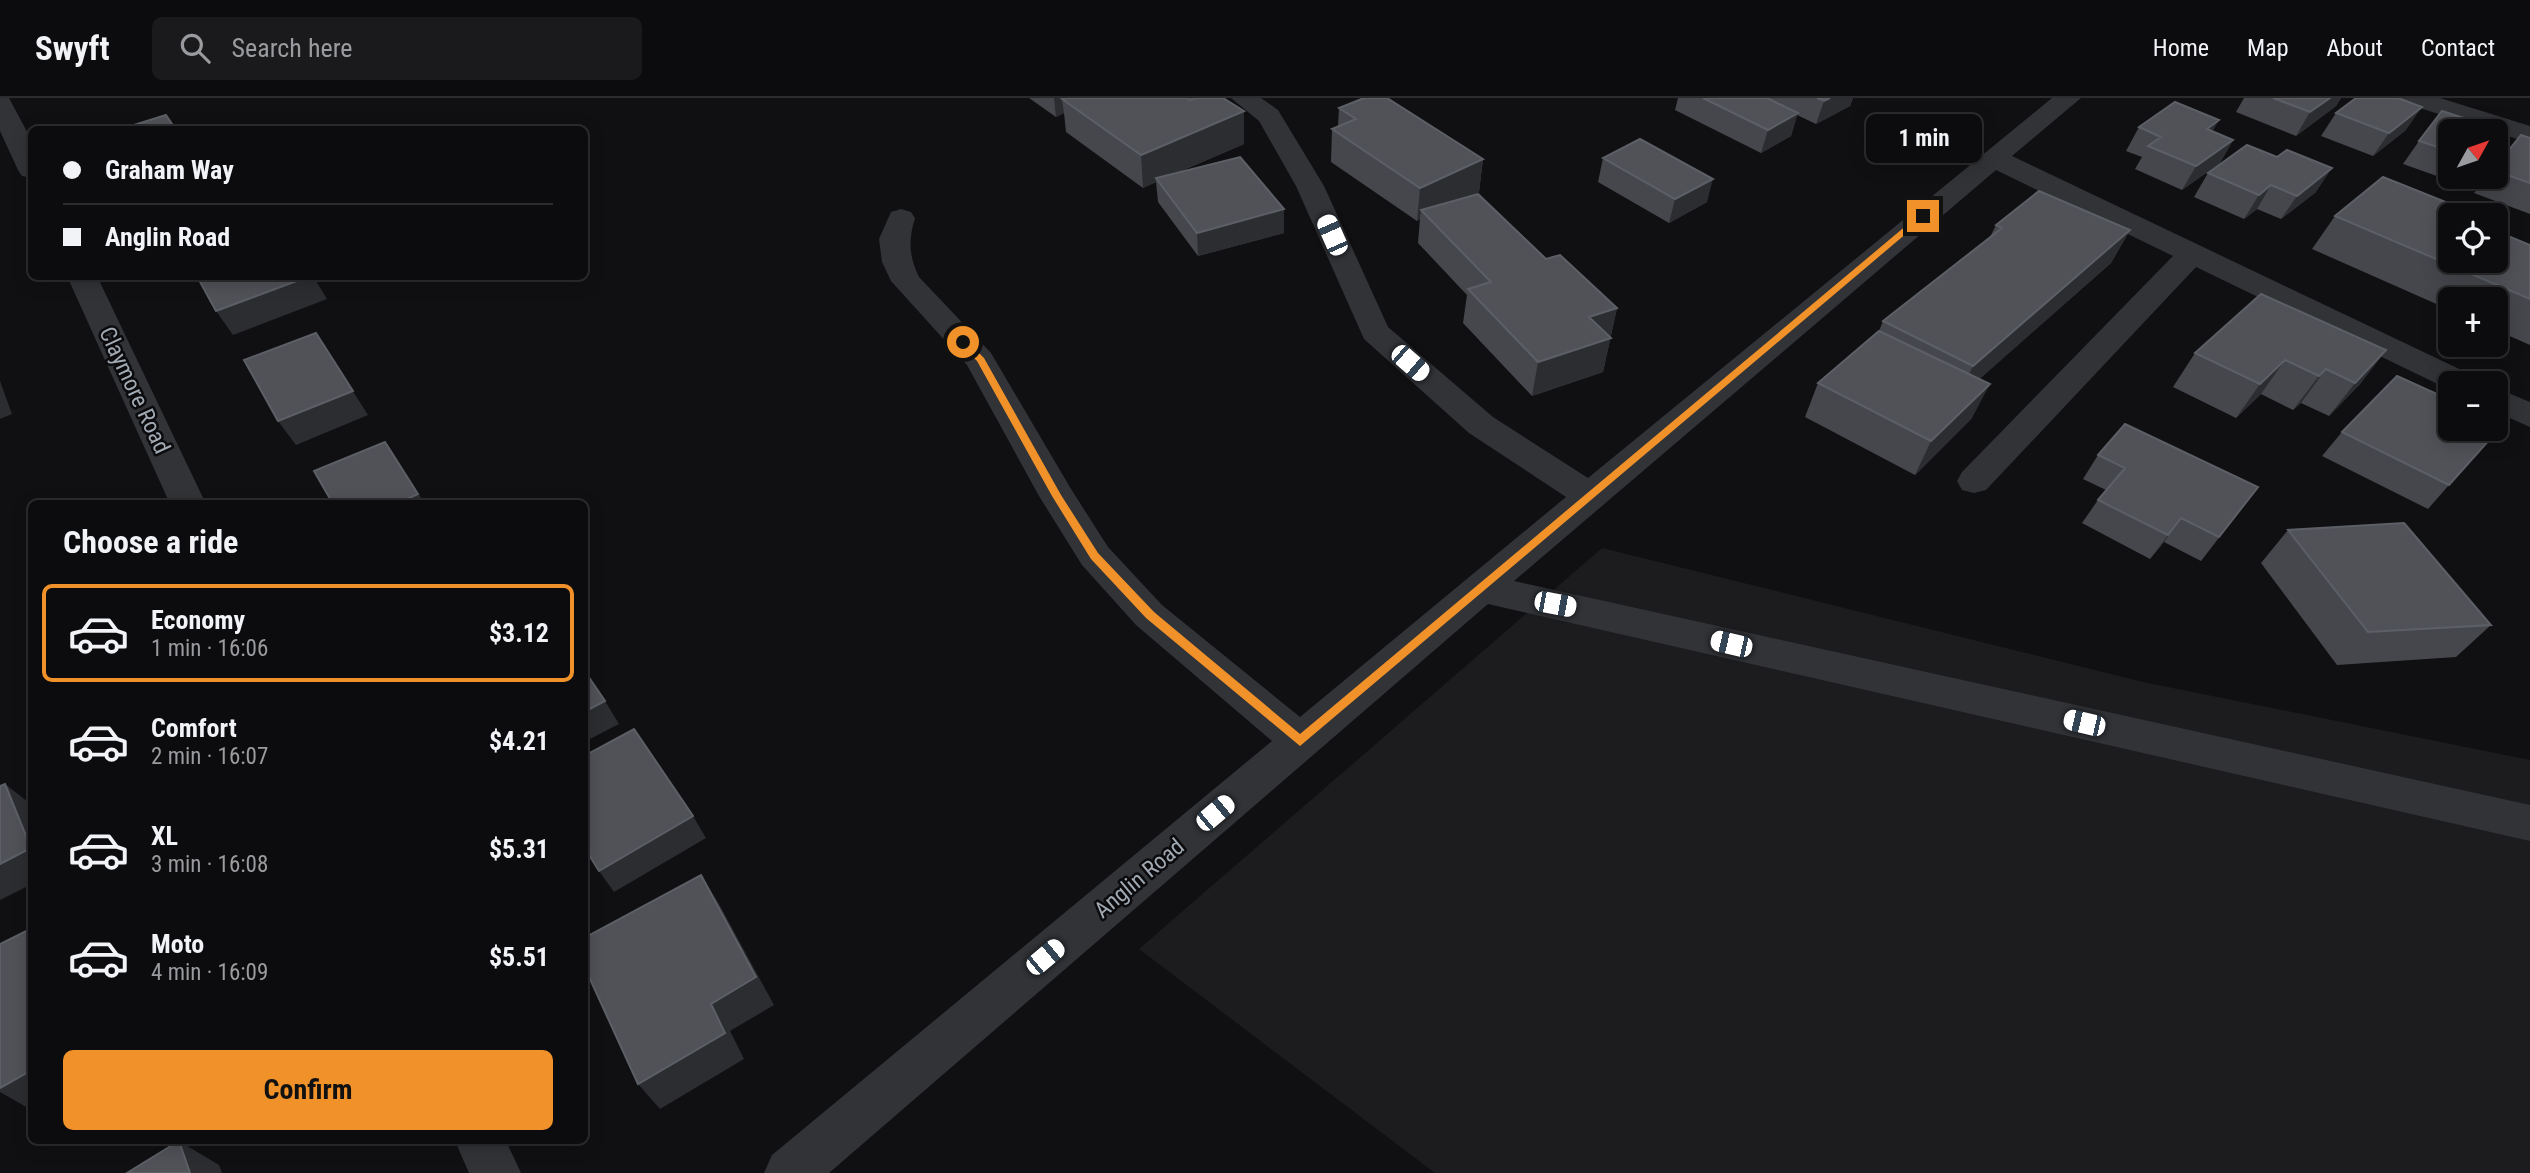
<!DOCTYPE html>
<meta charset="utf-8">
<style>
:root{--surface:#0c0c0e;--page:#1a1a1c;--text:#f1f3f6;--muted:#9a9b9e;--line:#2c2c2e;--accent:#f19129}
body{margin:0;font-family:"Roboto Condensed",sans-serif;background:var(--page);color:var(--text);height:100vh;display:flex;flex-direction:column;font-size:26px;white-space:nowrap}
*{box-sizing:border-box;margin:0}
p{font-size:23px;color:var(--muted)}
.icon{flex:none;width:38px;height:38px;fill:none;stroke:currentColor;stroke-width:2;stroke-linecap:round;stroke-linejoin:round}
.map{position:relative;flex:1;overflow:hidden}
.drawer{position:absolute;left:28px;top:402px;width:560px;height:644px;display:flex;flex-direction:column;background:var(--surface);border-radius:10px;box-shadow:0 4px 18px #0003,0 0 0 2px var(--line)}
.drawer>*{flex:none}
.hud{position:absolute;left:28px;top:28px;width:560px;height:154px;border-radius:10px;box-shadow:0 4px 18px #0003,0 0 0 2px var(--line);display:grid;align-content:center;height:154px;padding:0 35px;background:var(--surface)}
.needle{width:46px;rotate:50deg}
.fabs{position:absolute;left:2438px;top:21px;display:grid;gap:14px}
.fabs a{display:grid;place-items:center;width:70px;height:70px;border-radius:10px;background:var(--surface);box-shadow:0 4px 18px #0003,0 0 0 2px var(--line);font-size:35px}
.end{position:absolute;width:32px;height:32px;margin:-16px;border:9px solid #f19129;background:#111;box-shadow:0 0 0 4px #111}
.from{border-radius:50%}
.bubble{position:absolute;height:49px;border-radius:10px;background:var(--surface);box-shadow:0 4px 18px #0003,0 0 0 2px var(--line);font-size:23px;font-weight:700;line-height:49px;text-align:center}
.car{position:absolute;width:21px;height:42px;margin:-21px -10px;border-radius:9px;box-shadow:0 0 5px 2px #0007;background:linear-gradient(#fff 24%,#345 0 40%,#fff 0 76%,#345 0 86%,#fff 0)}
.hud b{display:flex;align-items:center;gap:24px;height:66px;font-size:26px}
.hud b+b{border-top:2px solid var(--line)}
.hud i{width:18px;height:18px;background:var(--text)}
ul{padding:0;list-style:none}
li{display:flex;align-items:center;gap:21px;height:98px;margin:0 14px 10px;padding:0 21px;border:4px solid transparent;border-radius:10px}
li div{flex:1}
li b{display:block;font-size:26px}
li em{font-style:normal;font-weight:700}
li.selected{border-color:var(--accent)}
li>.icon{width:63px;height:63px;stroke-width:1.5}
h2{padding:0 35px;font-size:32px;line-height:84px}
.button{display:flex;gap:14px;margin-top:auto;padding:14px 35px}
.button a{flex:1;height:80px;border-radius:10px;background:var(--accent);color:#111;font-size:28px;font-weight:700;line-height:80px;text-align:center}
header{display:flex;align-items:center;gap:42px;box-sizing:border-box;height:98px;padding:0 35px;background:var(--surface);border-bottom:2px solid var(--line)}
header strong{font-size:33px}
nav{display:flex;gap:38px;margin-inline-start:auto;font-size:24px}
.search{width:490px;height:63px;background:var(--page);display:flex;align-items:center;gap:18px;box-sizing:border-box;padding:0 24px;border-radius:10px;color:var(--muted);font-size:26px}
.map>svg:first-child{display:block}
.built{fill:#1c1c1f}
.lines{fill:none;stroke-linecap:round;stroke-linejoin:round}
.minor{fill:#313337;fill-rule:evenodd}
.wall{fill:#46474d}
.shaded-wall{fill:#2c2d31}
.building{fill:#505258;stroke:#5c6066;stroke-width:2}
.route{fill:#f19129}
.labels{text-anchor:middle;stroke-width:5;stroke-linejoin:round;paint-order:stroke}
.street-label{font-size:23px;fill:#a1a9b2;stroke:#0b0b0d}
</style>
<header>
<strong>Swyft</strong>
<div class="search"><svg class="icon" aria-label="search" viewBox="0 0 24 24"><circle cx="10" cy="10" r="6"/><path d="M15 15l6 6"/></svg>Search here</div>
<nav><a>Home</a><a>Map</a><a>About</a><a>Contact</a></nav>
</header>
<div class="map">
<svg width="2530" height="1075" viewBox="0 0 2530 1075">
<rect width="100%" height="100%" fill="#101012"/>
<path class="built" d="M1602 450 2143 584 2530 662V1075H1435L1139 851Z"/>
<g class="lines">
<path class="minor" d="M0 0H9L32 43V80L22 78 18 72 0 33Z
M1231 0H1261L1278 12 1324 88 1388 229 1493 319 1588 380 2052 0H2081L2012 58 2474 278 2478 285H2450V292L2196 169 1986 392 1974 395 1962 392 1957 383 1962 374 2173 158 1996 72 1514 483 2530 707V743L1488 506 829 1075H764L772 1057 1272 643 1136 527 1082 467 1039 398 967 267 891 183 882 164 879 141 891 114 901 111 911 114 915 120C908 143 909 158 919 179L991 255 1071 391 1108 449 1162 507 1300 619 1566 399 1469 335 1364 241 1296 88 1259 23Z
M2400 0H2440L2530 28V45L2404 5Z
M67 178H97L206 406H170Z
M2496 290 2530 304V329L2496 314Z
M455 1043H506L521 1075H469Z"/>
</g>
<path class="wall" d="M1029 0H1223L1244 46 1179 74 1284 135 1198 158 1158 104 1156 84 1143 90 1066 34 1064 15 1056 19Z
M1678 0H1853L1850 8 1816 26 1797 17 1791 38 1761 55 1675 12Z
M2244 0H2341L2336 8 2296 38 2236 14Z
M1339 10 1483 61 1479 94 1472 98 1546 161 1617 210 1603 274 1532 298 1463 225 1467 197 1418 145 1420 121 1417 123 1331 64 1332 31 1338 29Z
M2336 15 2406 32 2373 58 2321 38Z
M2139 29 2213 33 2233 42 2220 65 2182 92 2135 71 2142 59 2126 53Z
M2450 33V79H2475L2468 89 2403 66 2419 43Z
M2530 40V116L2474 95 2487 79H2496V68Z
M1603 60 1707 104 1669 125 1598 84Z
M2208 75 2316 94 2281 121 2257 111 2244 121 2194 99Z
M2450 117 2530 147V247L2496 232V201H2450V212L2312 151 2335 118Z
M1996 127 2130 132 2111 165 1979 281 1972 320 1915 377 1805 319 1818 285 1879 233 1883 223 1990 139Z
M2386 252 2360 286 2329 318 2301 305 2293 312 2261 296 2236 320 2173 289 2195 255Z
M2342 334 2449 387 2428 411 2322 358Z
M2098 357 2258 389 2201 463 2164 444 2150 461 2082 425 2098 402 2106 392 2083 381Z
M2288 432 2491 527 2456 559 2337 567 2261 465Z"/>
<path class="shaded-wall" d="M1054 0H1101L1062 1 1064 15 1056 19Z
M1830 0H1853L1850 8 1816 26 1824 3Z
M2330 0H2341L2336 8 2296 38 2310 14Z
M2422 9 2406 32 2373 58 2389 35Z
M1244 13V46L1158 83 1156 80V84L1143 90 1141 57Z
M1798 15 1791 38 1761 55 1768 32Z
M2219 22 2206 45 2207 31Z
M2233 42 2220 65 2182 92 2196 68Z
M1483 61 1479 94 1427 118 1421 112 1420 121 1417 123 1420 90Z
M2332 70 2316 94 2281 121 2297 98Z
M1713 81 1707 104 1669 125 1675 101Z
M2271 87 2257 111 2244 121 2259 97Z
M1284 111V135L1198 158 1197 135Z
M2130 132 2111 165 1956 302 1973 268Z
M310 178H313L327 201 233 237 216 213Z
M1617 210 1603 274 1532 298 1538 264 1589 219Z
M316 235 368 317 296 347 278 323Z
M2386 252 2360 286 2329 318 2355 285Z
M2285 262 2261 296 2236 320 2260 286Z
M2326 271 2301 305 2293 312 2319 278Z
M0 283 12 316 0 321Z
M1990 286 1972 320 1915 377 1931 343Z
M385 344 425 406H396Z
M2181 420 2164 444 2150 461 2168 437Z
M605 603 619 626 584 644V614Z
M5 686 32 707V786L0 802V766Z
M693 718 706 740 614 794 599 773Z
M701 777 719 806 774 907 730 933 744 961 660 1011 638 986 711 906Z
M32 972V1008L28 1010 0 994V990Z
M179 1043 219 1067 222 1075H190Z"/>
<path class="building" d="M1066 0H1187L1190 2 1196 0H1223L1244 13 1141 57 1062 1Z
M1364 0H1387L1483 61 1420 90 1332 31 1356 21 1339 10Z
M1703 0H1767L1798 15 1768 32Z
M1817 0H1830L1824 3Z
M2273 0H2330L2310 14Z
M2356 0H2398L2422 9 2389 35 2336 15Z
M2175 4 2219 22 2207 31 2233 42 2196 68 2148 48 2161 39 2139 29Z
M2442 13 2507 34 2496 51V33H2450V53L2419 43Z
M166 17 176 32H118Z
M2521 37 2530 40V85L2496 73V68Z
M1640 41 1713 81 1675 101 1603 60Z
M2247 47 2277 59 2287 52 2332 70 2297 98 2271 87 2259 97 2208 75Z
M1240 59 1284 111 1197 135 1156 80Z
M2383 79 2478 117H2450V163H2496V133L2530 147V201L2335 118Z
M2039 93 2130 132 1973 268 1883 223 2002 130 1996 127Z
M1478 96 1546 161 1560 157 1617 210 1589 219 1611 240 1538 264 1468 191 1491 184 1421 112Z
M208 178H310L216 213 199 182Z
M2261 196 2386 252 2355 285 2326 271 2319 278 2285 262 2260 286 2195 255Z
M1879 233 1990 286 1931 343 1818 285Z
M316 235 353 293 278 323 244 262Z
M2397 278 2450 302V331H2468L2490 341 2449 387 2342 334Z
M2125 326 2258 389 2219 439 2181 420 2168 437 2098 402 2125 370 2098 357Z
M385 344 418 396 396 406H333L314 373Z
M2404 425 2491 527 2368 534 2288 432Z
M584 572 605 603 584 614Z
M634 631 693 718 599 773 584 749V658Z
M5 686 31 750 0 766V688Z
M701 777 756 879 711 906 725 935 638 986 584 868V840Z
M32 830V972L0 990V846Z
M179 1043 190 1075H127Z"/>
<path class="route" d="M1920 116 1927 118 1300 648 1146 520 1091 461 1052 398 977 263 958 244 966 242 984 260 1061 397 1098 455 1154 514 1300 636Z"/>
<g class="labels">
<g class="street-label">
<text transform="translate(135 292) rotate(65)" y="8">Claymore Road</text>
<text transform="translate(1139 780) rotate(-40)" y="8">Anglin Road</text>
</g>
</g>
</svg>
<div class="fabs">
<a><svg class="needle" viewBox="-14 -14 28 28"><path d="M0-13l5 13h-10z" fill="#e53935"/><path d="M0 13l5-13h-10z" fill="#9a9b9e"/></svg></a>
<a><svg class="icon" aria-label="locate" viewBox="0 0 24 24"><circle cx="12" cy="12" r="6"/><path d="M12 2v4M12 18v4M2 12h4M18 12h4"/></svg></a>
<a>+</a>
<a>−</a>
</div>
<i class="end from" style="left:963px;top:244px"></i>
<i class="end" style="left:1923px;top:118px"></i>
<div class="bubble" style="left:1866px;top:16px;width:116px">1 min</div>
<i class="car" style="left:1332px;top:137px;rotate:336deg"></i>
<i class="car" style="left:1410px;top:265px;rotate:131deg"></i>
<i class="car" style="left:1555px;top:506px;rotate:101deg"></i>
<i class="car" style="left:1731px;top:546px;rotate:283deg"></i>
<i class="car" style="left:2084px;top:625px;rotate:283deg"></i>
<i class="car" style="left:1215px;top:715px;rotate:50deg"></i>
<i class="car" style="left:1045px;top:859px;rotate:50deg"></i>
<div class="hud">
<b><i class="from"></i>Graham Way</b>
<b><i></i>Anglin Road</b>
</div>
<section class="drawer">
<h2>Choose a ride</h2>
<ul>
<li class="selected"><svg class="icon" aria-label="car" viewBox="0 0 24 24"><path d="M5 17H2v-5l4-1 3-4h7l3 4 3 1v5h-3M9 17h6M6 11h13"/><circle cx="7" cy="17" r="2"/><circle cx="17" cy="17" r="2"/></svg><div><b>Economy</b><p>1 min · 16:06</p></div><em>$3.12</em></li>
<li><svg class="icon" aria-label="car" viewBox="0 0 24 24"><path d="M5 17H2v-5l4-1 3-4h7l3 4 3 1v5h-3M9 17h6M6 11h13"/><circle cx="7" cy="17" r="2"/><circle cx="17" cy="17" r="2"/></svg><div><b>Comfort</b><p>2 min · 16:07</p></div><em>$4.21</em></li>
<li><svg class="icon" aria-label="car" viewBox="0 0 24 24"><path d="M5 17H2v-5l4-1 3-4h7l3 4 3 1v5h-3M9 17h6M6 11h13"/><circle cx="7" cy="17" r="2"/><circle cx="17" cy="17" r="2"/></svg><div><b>XL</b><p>3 min · 16:08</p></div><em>$5.31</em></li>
<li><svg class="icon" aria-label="car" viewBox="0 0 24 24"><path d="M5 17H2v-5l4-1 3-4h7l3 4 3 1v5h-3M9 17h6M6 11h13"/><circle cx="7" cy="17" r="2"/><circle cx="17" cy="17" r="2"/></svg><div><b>Moto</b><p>4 min · 16:09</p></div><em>$5.51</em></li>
</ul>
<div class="button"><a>Confirm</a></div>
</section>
</div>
